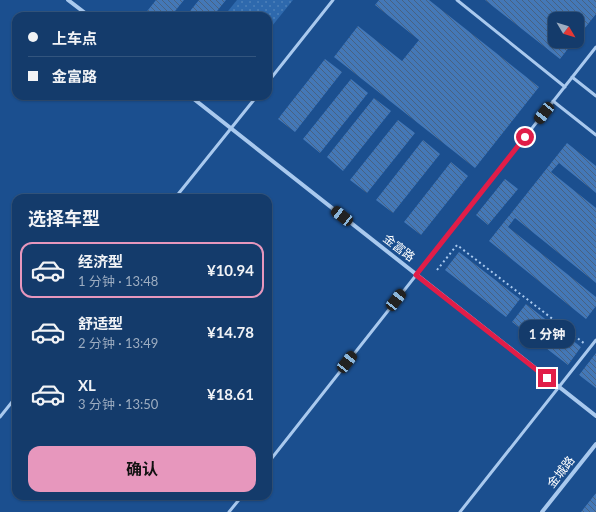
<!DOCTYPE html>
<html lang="zh">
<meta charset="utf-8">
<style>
:root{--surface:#143b6b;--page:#214673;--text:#f1f3f6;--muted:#9dadc1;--line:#33557e;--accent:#e797bd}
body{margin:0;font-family:Lato,"Noto Sans SC",sans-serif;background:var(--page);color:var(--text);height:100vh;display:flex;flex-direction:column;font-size:15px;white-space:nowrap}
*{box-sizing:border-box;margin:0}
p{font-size:13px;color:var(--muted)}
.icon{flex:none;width:22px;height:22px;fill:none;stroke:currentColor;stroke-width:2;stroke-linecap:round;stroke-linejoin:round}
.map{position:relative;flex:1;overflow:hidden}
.sheet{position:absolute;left:12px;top:194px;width:260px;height:306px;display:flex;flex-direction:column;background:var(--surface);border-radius:12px;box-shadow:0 1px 3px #0004,0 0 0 1px var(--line)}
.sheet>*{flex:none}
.banner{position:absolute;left:12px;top:12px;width:260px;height:88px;border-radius:12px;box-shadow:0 1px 3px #0004,0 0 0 1px var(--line);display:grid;align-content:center;height:88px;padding:0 16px;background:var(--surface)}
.needle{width:26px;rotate:128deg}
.tools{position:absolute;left:548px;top:12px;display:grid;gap:8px}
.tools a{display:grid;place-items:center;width:36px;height:36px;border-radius:8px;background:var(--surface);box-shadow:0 1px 3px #0004,0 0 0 1px var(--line);font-size:20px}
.end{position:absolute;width:18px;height:18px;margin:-9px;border:5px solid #e11d48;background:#fff;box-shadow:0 0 0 2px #fff}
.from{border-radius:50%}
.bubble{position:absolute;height:28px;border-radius:12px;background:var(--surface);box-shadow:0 1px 3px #0004,0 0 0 1px var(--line);font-size:13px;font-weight:700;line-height:28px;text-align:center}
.car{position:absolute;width:12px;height:24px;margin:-12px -6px;border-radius:5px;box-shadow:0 0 3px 1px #0007;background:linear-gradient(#222 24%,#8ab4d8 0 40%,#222 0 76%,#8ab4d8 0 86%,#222 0)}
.banner b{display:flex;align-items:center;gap:14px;height:38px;font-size:15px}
.banner b+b{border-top:1px solid var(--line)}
.banner i{width:10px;height:10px;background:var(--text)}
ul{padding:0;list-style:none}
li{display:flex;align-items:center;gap:12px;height:56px;margin:0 8px 6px;padding:0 8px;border:2px solid transparent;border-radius:12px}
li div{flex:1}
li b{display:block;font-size:15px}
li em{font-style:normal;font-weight:700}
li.active{border-color:var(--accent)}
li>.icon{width:36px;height:36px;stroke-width:1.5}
h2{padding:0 16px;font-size:18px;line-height:48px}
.button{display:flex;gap:8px;margin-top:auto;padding:8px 16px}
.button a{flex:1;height:46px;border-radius:12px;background:var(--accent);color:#111;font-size:16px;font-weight:700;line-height:46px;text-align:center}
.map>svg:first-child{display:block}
.grass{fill:url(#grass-dots)}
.building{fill:url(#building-back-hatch)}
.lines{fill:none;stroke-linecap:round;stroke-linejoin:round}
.path{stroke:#a9c9ee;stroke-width:2;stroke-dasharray:2 3;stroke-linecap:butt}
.lane{stroke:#a9c9ee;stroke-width:3}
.street{stroke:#a9c9ee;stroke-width:4}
.route{stroke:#e11d48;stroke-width:5}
.labels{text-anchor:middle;stroke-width:3.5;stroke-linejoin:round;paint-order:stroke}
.street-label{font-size:12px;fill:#fff;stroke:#1b4f8f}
</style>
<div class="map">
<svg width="596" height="512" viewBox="0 0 596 512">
<defs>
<pattern id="grass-dots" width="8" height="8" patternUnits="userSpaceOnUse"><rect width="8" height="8" fill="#2e69ad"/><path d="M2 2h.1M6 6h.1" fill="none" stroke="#4d80b9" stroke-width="1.8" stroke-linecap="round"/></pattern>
<pattern id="building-back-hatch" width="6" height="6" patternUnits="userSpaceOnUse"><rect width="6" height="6" fill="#4478b7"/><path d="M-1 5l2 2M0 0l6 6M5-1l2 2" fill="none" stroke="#486282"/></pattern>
</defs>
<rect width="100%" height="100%" fill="#1b4f8f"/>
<path class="grass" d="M237 0H293L268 31V16H224Z"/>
<path class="building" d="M156 0H184L171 16H145L144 15Z
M199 0H226L213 16H186Z
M379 0H429L539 87 475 168 334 57 358 26 402 61 419 40 375 5Z
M485 0H596V14L577 38V19H555V41H574L560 59Z
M325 59 342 72 295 132 278 119Z
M351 79 368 93 320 153 303 139Z
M374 98 391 111 343 171 327 157Z
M398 120 415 133 367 193 350 180Z
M423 140 440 154 393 213 376 200Z
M567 143 596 166V193L559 163 551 172 596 208V283L515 218 508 227 596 297V306L586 319 489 241Z
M451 162 468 176 421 235 404 222Z
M505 179 518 189 488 225 476 215Z
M459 252 520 299 506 317 445 270Z
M526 304 581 347 568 365 512 322Z
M596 353V388L579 375Z
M596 493V512H581Z"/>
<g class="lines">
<path class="path" d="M437 270 457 245 585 344"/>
<path class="lane" d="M457 0 565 87
M572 77 596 96
M268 82 333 0
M553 101 596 135
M175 198 257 96
M0 417 16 397
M268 463 596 47
M229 512 242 496
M460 512 596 340"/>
<path class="street" d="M68 0 89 16
M190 96 596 416
M542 512 596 444"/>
</g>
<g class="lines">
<path class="route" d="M525 137 416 275 547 378"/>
</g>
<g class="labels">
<g class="street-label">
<text transform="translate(399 248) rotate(38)" y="4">金富路</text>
<text transform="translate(561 472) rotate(-52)" y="4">金城路</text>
</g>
</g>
</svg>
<div class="tools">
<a><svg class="needle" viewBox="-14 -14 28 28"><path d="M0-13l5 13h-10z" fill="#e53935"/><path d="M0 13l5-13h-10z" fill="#9dadc1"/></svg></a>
</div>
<i class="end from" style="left:525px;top:137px"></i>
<i class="end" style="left:547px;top:378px"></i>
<div class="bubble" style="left:519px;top:320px;width:56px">1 分钟</div>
<i class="car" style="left:544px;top:113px;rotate:218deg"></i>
<i class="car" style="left:342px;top:216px;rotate:308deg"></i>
<i class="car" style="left:396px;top:300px;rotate:38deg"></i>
<i class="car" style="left:347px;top:362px;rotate:38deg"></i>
<div class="banner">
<b><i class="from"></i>上车点</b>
<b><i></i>金富路</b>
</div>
<section class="sheet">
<h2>选择车型</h2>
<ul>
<li class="active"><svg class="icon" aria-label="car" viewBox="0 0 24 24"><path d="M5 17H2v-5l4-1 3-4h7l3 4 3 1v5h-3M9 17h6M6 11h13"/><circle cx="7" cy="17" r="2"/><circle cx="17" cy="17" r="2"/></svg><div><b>经济型</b><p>1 分钟 · 13:48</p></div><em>¥10.94</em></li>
<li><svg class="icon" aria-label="car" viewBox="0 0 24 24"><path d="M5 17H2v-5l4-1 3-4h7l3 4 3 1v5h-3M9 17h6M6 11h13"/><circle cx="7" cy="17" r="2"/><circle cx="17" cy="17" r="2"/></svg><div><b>舒适型</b><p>2 分钟 · 13:49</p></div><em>¥14.78</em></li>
<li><svg class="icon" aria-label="car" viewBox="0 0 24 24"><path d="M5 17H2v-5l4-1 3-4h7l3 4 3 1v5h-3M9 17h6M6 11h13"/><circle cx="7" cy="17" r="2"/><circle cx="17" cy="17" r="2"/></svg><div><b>XL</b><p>3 分钟 · 13:50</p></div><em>¥18.61</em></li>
</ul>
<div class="button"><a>确认</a></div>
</section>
</div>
